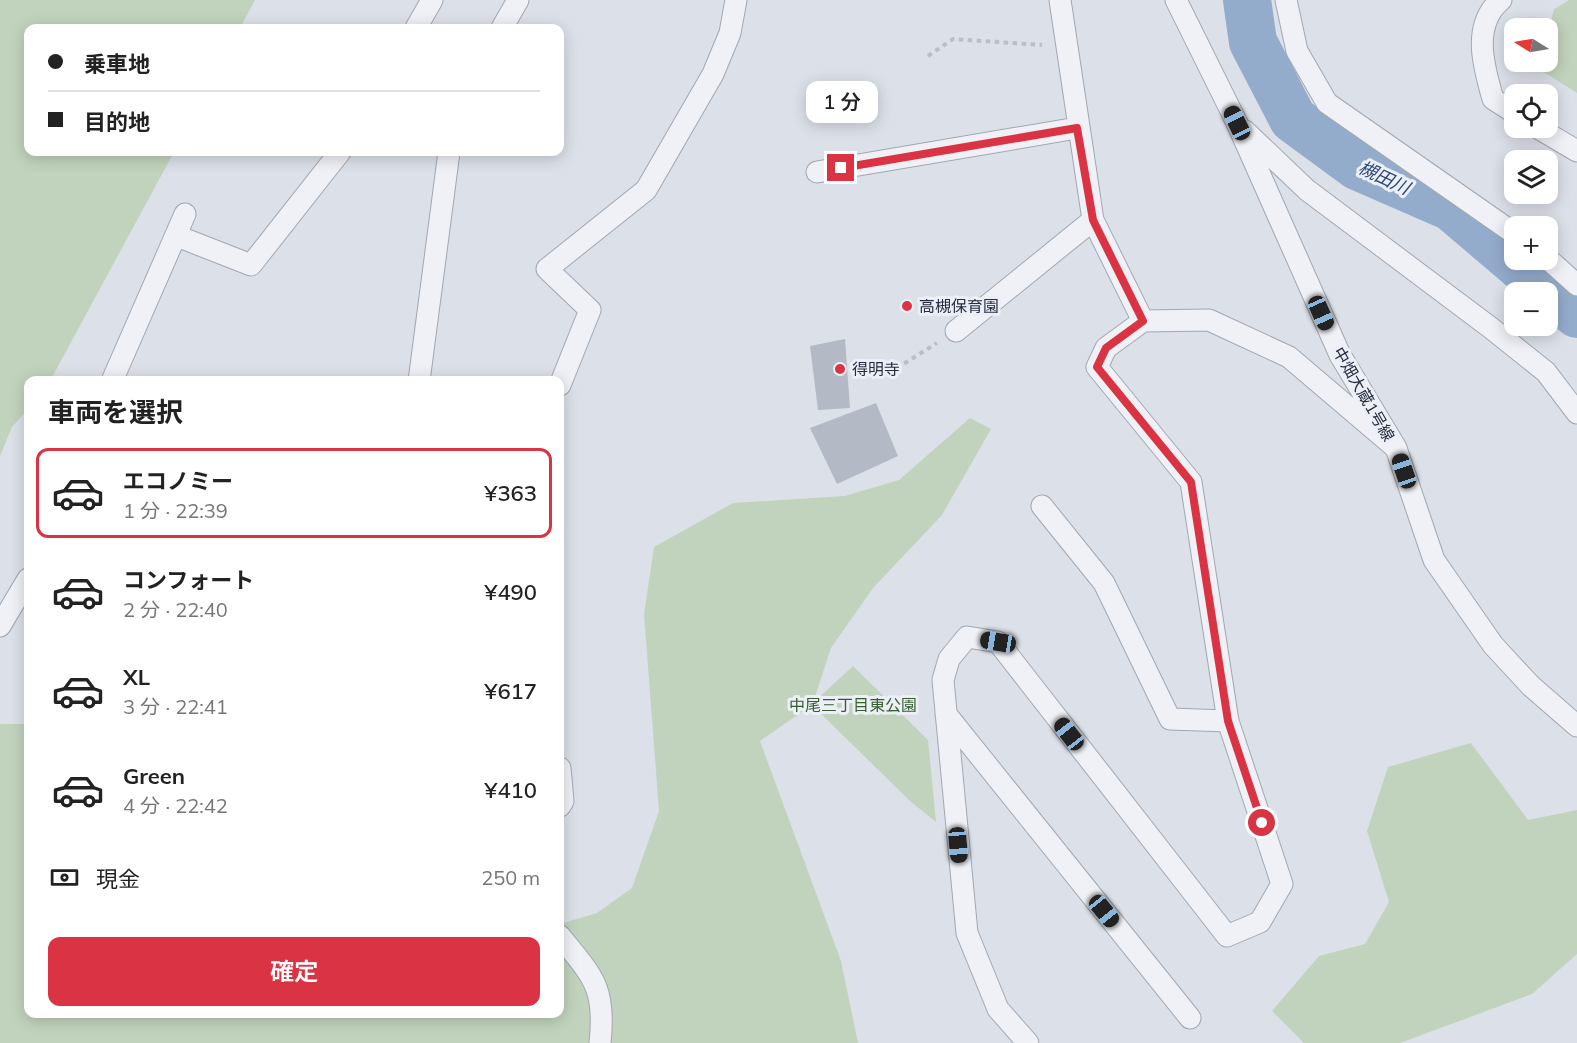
<!DOCTYPE html>
<html lang="ja">
<meta charset="utf-8">
<style>
:root{--surface:#fff;--page:#f6f6f6;--text:#222;--muted:#767676;--line:#e0e0e0;--accent:#da3444}
body{margin:0;font-family:Mulish,"Noto Sans JP",sans-serif;background:var(--page);color:var(--text);height:100vh;display:flex;flex-direction:column;font-size:22px;white-space:nowrap}
*{box-sizing:border-box;margin:0}
p{font-size:20px;color:var(--muted)}
.icon{flex:none;width:33px;height:33px;fill:none;stroke:currentColor;stroke-width:2;stroke-linecap:round;stroke-linejoin:round}
.map{position:relative;flex:1;overflow:hidden}
.drawer{position:absolute;left:24px;top:376px;width:540px;height:642px;display:flex;flex-direction:column;background:var(--surface);border-radius:12px;box-shadow:0 3px 15px #0003}
.drawer>*{flex:none}
.guide{position:absolute;left:24px;top:24px;width:540px;height:132px;border-radius:12px;box-shadow:0 3px 15px #0003;display:grid;align-content:center;height:132px;padding:0 24px;background:var(--surface)}
.needle{width:39px;rotate:281deg}
.buttons{position:absolute;left:1504px;top:18px;display:grid;gap:12px}
.buttons a{display:grid;place-items:center;width:54px;height:54px;border-radius:12px;background:var(--surface);box-shadow:0 3px 15px #0003;font-size:30px}
.end{position:absolute;width:27px;height:27px;margin:-14px;border:8px solid #da3444;background:#fff;box-shadow:0 0 0 3px #fff}
.from{border-radius:50%}
.bubble{position:absolute;height:42px;border-radius:12px;background:var(--surface);box-shadow:0 3px 15px #0003;font-size:20px;font-weight:600;line-height:42px;text-align:center}
.car{position:absolute;width:18px;height:36px;margin:-18px -9px;border-radius:8px;box-shadow:0 0 4px 2px #0007;background:linear-gradient(#222 24%,#8ab4d8 0 40%,#222 0 76%,#8ab4d8 0 86%,#222 0)}
.guide b{display:flex;align-items:center;gap:21px;height:57px;font-size:22px}
.guide b+b{border-top:2px solid var(--line)}
.guide i{width:15px;height:15px;background:var(--text)}
ul{padding:0;list-style:none}
li{display:flex;align-items:center;gap:18px;height:90px;margin:0 12px 9px;padding:0 12px;border:3px solid transparent;border-radius:12px}
li div{flex:1}
li b{display:block;font-size:22px}
li em{font-style:normal;font-weight:600}
li.active{border-color:var(--accent)}
li>.icon{width:54px;height:54px;stroke-width:1.5}
h2{padding:0 24px;font-size:27px;line-height:72px}
.pay{display:flex;align-items:center;gap:15px;height:66px;padding:0 24px;font-size:22px}
.pay p{margin-inline-start:auto}
.primary-button{display:flex;gap:12px;margin-top:auto;padding:12px 24px}
.primary-button a{flex:1;height:69px;border-radius:12px;background:var(--accent);color:#fff;font-size:24px;font-weight:600;line-height:69px;text-align:center}
.map>svg:first-child{display:block}
.green{fill:#c1d3bd}
.lines{fill:none;stroke-linecap:round;stroke-linejoin:round}
.river{stroke:#94accc;stroke-width:48}
.building{fill:#b3b9c5}
.street-casing{stroke:#a1a7b2;stroke-width:23}
.path{stroke:#babec7;stroke-width:4;stroke-dasharray:4.5 4.5;stroke-linecap:butt}
.street{stroke:#eff1f6;stroke-width:21}
.route{stroke:#da3444;stroke-width:8}
.poi-dot{fill:#da3444;stroke:#eceff6;stroke-width:2}
.labels{text-anchor:middle;stroke-width:6;stroke-linejoin:round;paint-order:stroke}
.poi-label{font-size:16px;fill:#252d40;stroke:#eceff6;text-anchor:start}
.street-label{font-size:16px;fill:#252d40;stroke:#eceff6}
.park-label{font-size:16px;fill:#365d31;stroke:#eceff6}
.water-label{font-size:18px;font-style:italic;fill:#2b4977;stroke:#eceff6}
</style>
<div class="map">
<svg width="1577" height="1043" viewBox="0 0 1577 1043">
<rect width="100%" height="100%" fill="#dce0e8"/>
<path class="green" d="M0 0H255L240 28H28V152H174L50 381H28V409L12 427 0 456Z
M1569 0H1577V93L1539 69 1541 62H1548V33L1554 9Z
M970 418 991 429 942 515 873 588 831 648 813 703 853 666 928 740 936 822 910 801 812 705 760 741 841 961 858 1043H0V724H28V1014H560V924L597 913 632 888 659 811 644 614 654 547 733 503 845 496 899 480Z
M1471 743 1528 820 1577 810V954L1532 994 1400 1043H1304L1272 1011 1319 956 1365 944 1389 902 1367 831 1388 767Z"/>
<g class="lines">
<path class="river" d="M1247 0 1253 42 1293 119 1357 166 1451 207 1577 314"/>
</g>
<path class="building" d="M845 339 850 408 818 410 810 346Z
M876 403 898 456 837 484 810 428Z"/>
<g class="lines">
<g class="street-casing">
<path id="street" d="M1060 0 1093 220 1143 321
M1176 0 1237 123 1340 355 1396 448 1434 560 1493 645 1531 686 1577 726
M1286 0 1297 51 1327 103 1515 234
M1501 0C1471 25 1484 68 1493 99L1515 113
M416 28 432 0
M502 28 518 0
M1538 128 1577 151
M1245 131 1307 190 1491 328 1546 372 1577 413
M817 172 1077 128
M177 236 251 265 340 152
M1548 259 1577 285
M956 331 1093 220
M112 381 185 214
M419 381 449 152
M560 385 590 310 547 269 646 190 713 74 730 33 736 0
M1042 506 1104 583 1170 719 1228 721
M0 626 28 579
M946 714 1190 1018
M560 768 563 801 560 806
M560 936C593 977 606 987 600 1043
M1028 1043 998 1009 967 933 943 680 949 659 967 637 998 642 1227 936 1260 922 1282 884 1228 721 1191 482 1097 367 1106 348 1143 321 1209 320 1289 357 1396 448"/>
</g>
<path class="path" d="M928 56 953 39 1042 45
M889 373 937 343"/>
<use href="#street" class="street"/>
</g>
<g class="lines">
<path class="route" d="M841 168 1077 128 1093 220 1143 321 1106 348 1097 367 1191 482 1228 721 1262 823"/>
</g>
<g class="poi-dot">
<circle cx="907" cy="306" r="6"/>
<circle cx="840" cy="369" r="6"/>
</g>
<g class="labels">
<g class="poi-label">
<text x="919" y="312">高槻保育園</text>
<text x="852" y="375">得明寺</text>
</g>
<g class="street-label">
<text transform="translate(1364 394) rotate(60)" y="6">中畑大蔵1号線</text>
</g>
<g class="park-label">
<text x="853" y="711">中尾三丁目東公園</text>
</g>
<g class="water-label">
<text transform="translate(1384 178) rotate(25)" y="6">槻田川</text>
</g>
</g>
</svg>
<div class="buttons">
<a><svg class="needle" viewBox="-14 -14 28 28"><path d="M0-13l5 13h-10z" fill="#e53935"/><path d="M0 13l5-13h-10z" fill="#767676"/></svg></a>
<a><svg class="icon" aria-label="locate" viewBox="0 0 24 24"><circle cx="12" cy="12" r="6"/><path d="M12 2v4M12 18v4M2 12h4M18 12h4"/></svg></a>
<a><svg class="icon" aria-label="layers" viewBox="0 0 24 24"><path d="M12 4l9 5-9 5-9-5zM3 14l9 5 9-5"/></svg></a>
<a>+</a>
<a>−</a>
</div>
<i class="end from" style="left:1262px;top:823px"></i>
<i class="end" style="left:841px;top:168px"></i>
<div class="bubble" style="left:806px;top:81px;width:72px">1 分</div>
<i class="car" style="left:1237px;top:123px;rotate:334deg"></i>
<i class="car" style="left:1321px;top:313px;rotate:156deg"></i>
<i class="car" style="left:1404px;top:471px;rotate:341deg"></i>
<i class="car" style="left:998px;top:642px;rotate:279deg"></i>
<i class="car" style="left:1069px;top:734px;rotate:322deg"></i>
<i class="car" style="left:958px;top:845px;rotate:175deg"></i>
<i class="car" style="left:1104px;top:911px;rotate:141deg"></i>
<div class="guide">
<b><i class="from"></i>乗車地</b>
<b><i></i>目的地</b>
</div>
<section class="drawer">
<h2>車両を選択</h2>
<ul>
<li class="active"><svg class="icon" aria-label="car" viewBox="0 0 24 24"><path d="M5 17H2v-5l4-1 3-4h7l3 4 3 1v5h-3M9 17h6M6 11h13"/><circle cx="7" cy="17" r="2"/><circle cx="17" cy="17" r="2"/></svg><div><b>エコノミー</b><p>1 分 · 22:39</p></div><em>¥363</em></li>
<li><svg class="icon" aria-label="car" viewBox="0 0 24 24"><path d="M5 17H2v-5l4-1 3-4h7l3 4 3 1v5h-3M9 17h6M6 11h13"/><circle cx="7" cy="17" r="2"/><circle cx="17" cy="17" r="2"/></svg><div><b>コンフォート</b><p>2 分 · 22:40</p></div><em>¥490</em></li>
<li><svg class="icon" aria-label="car" viewBox="0 0 24 24"><path d="M5 17H2v-5l4-1 3-4h7l3 4 3 1v5h-3M9 17h6M6 11h13"/><circle cx="7" cy="17" r="2"/><circle cx="17" cy="17" r="2"/></svg><div><b>XL</b><p>3 分 · 22:41</p></div><em>¥617</em></li>
<li><svg class="icon" aria-label="car" viewBox="0 0 24 24"><path d="M5 17H2v-5l4-1 3-4h7l3 4 3 1v5h-3M9 17h6M6 11h13"/><circle cx="7" cy="17" r="2"/><circle cx="17" cy="17" r="2"/></svg><div><b>Green</b><p>4 分 · 22:42</p></div><em>¥410</em></li>
</ul>
<div class="pay"><svg class="icon" aria-label="cash" viewBox="0 0 24 24"><path d="M3 7h18v10H3z"/><circle cx="12" cy="12" r="2"/></svg>現金<p>250 m</p></div>
<div class="primary-button"><a>確定</a></div>
</section>
</div>
